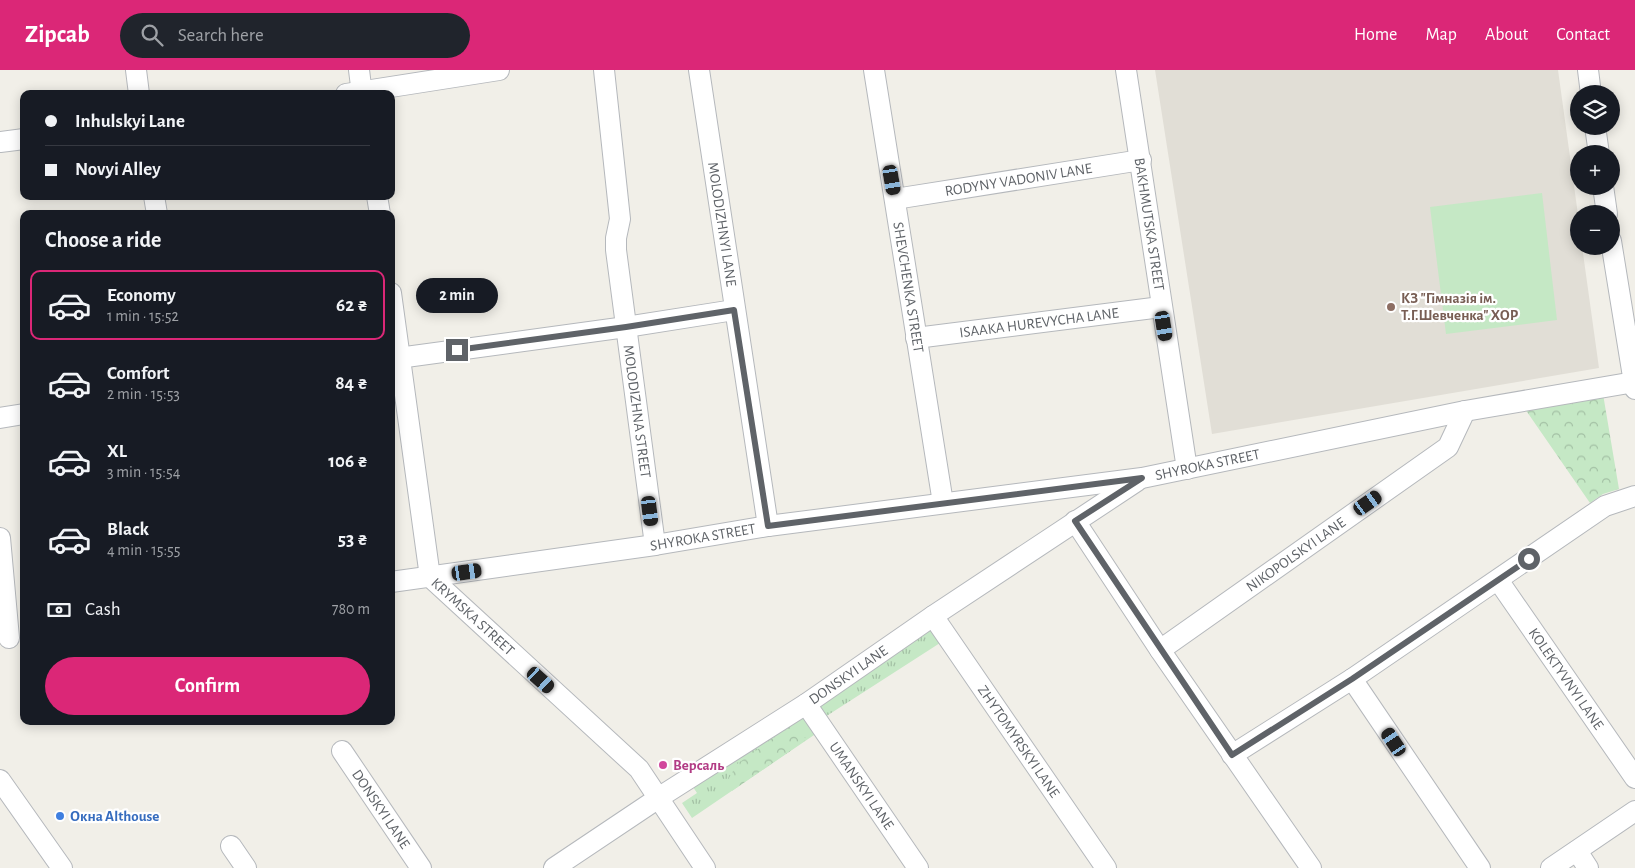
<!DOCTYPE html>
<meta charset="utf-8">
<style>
:root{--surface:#171b24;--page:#20242c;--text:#f1f3f6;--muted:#9ea1a6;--line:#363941;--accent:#db2777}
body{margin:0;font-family:"Alegreya Sans",sans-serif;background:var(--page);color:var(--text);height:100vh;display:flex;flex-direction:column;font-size:19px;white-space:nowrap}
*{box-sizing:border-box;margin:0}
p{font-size:16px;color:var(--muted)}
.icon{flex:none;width:28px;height:28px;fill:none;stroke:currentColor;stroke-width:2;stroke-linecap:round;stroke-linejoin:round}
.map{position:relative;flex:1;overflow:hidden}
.sheet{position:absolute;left:20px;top:140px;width:375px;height:515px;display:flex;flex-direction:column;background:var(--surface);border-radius:10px;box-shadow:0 2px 12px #0003}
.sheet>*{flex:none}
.top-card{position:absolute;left:20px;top:20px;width:375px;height:110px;border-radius:10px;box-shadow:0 2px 12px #0003;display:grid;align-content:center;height:110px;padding:0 25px;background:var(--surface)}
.buttons{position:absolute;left:1570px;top:15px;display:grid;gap:10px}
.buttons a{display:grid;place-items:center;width:50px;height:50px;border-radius:50%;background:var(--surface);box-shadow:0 2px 12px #0003;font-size:25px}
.end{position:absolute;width:22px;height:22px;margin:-11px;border:6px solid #5f6368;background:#fff;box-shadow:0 0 0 2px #fff}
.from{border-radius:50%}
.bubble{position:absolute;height:35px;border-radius:18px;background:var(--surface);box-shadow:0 2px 12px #0003;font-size:16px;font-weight:700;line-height:35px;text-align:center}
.car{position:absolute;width:15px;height:30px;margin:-15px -8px;border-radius:6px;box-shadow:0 0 4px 1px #0007;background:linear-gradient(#222 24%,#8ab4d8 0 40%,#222 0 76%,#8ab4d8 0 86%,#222 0)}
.top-card b{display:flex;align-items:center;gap:18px;height:48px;font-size:19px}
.top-card b+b{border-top:1px solid var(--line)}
.top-card i{width:12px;height:12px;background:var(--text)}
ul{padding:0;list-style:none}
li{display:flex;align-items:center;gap:15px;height:70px;margin:0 10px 8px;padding:0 15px;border:2px solid transparent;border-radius:10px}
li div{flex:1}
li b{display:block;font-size:19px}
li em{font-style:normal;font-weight:700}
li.selected{border-color:var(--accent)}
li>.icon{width:45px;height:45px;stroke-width:1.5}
h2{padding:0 25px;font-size:22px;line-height:60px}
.pay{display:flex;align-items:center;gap:12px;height:55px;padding:0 25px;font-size:19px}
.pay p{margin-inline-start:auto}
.primary-button{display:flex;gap:10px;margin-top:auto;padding:10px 25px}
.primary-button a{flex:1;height:58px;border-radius:30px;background:var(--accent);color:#fff;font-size:20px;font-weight:700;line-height:58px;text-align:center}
header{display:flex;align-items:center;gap:30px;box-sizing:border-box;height:70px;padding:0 25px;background:var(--accent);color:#fff}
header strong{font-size:24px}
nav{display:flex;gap:28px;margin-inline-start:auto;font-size:18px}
.search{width:350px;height:45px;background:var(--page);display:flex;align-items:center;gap:12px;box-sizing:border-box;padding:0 18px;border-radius:28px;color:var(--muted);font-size:19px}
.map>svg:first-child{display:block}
.education{fill:#e1ded6}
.grass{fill:url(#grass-tufts)}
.forest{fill:url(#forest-crowns)}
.park{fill:#c5e8c5}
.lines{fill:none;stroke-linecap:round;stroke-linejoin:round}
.minor-casing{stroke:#b5b8bc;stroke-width:22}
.minor{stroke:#fff;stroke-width:20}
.route{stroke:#5f6368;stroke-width:6}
.education-dot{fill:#8d6e63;stroke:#fff;stroke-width:2}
.hotel-dot{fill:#d1479c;stroke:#fff;stroke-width:2}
.shop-dot{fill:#3f7fe0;stroke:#fff;stroke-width:2}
.labels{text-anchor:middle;stroke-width:4.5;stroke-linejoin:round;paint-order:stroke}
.street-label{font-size:15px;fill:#5f6368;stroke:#fff}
.education-label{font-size:15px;font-weight:bold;fill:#785e54;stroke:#fff;text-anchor:start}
.hotel-label{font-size:15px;font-weight:bold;fill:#b23c85;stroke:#fff;text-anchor:start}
.shop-label{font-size:15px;font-weight:bold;fill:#366cbe;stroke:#fff;text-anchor:start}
</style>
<header>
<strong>Zipcab</strong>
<div class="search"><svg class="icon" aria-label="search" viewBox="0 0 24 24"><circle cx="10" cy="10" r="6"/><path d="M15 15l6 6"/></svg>Search here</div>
<nav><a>Home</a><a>Map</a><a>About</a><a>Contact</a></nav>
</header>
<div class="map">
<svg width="1635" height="798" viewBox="0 0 1635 798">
<defs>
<pattern id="grass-tufts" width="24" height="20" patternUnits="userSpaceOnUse" patternTransform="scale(1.25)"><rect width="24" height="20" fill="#c5e8c5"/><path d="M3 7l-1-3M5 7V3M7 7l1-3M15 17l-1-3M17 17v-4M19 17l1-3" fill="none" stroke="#a3c0a4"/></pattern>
<pattern id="forest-crowns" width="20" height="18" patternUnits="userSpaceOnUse" patternTransform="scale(1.25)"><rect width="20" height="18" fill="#c5e8c5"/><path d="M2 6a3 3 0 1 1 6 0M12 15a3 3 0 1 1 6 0" fill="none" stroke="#a3c0a4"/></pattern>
</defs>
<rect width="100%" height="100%" fill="#f1efe8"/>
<path class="education" d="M1155 0H1558L1579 152V176H1582L1599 298 1212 364Z"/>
<path class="grass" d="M931 560 940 573 825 647 816 634Z
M803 642 817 663 692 748 682 733 697 723 693 717Z"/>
<path class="forest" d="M1603 324 1619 419 1603 424 1590 433 1523 336Z
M785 660 796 662 807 669 732 721 729 708 737 694Z"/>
<path class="park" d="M1542 123 1557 250 1446 264 1430 137Z"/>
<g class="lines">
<g class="minor-casing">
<g id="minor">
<path d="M136 0 139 24"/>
<path d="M359 0 362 24"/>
<path id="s1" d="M604 0 620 149 616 168V180L655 475"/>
<path id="s2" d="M699 0 768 456"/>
<path id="s3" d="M874 0 943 433"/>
<path id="s4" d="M1126 0 1187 399"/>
<path d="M1588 0 1591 24"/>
<path d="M346 24 499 0"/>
<path d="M1595 56 1599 84"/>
<path d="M0 72 24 69"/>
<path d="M1603 116 1607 144"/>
<path d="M154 126 157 144"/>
<path d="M377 126 380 144"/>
<path id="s5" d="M895 129 1141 90"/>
<path d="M1611 171 1635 319"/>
<path id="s6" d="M391 223 430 507 639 699 705 798"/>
<path id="s7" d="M916 268 1161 237"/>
<path d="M391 289 626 257 734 240"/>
<path d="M0 348 24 344"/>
<path d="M1075 451 1160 580 1311 798"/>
<path d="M0 468 9 568"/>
<path id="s8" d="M1498 510 1635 708"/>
<path id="s9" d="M391 512 655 475 768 456 1142 408 1465 341 1634 312"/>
<path id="s10" d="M933 546 1106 798"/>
<path id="s11" d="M1160 580 1448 377 1465 341"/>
<path d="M1352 609 1480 798"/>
<path id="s12" d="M806 634 918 798"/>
<path id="s13" d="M342 681 421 798"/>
<path d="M1232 685 1352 609 1605 436 1635 426"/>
<path d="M0 710 62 798"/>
<path d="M231 776 246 798"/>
<path d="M1577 781 1588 798"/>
<path id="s14" d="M554 798 666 723 806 634 933 546 1137 411"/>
<path d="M1551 798 1635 741"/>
</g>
</g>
<use href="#minor" class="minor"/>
</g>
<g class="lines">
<path class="route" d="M457 280 626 257 734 240 768 456 1142 408 1075 451 1232 685 1352 609 1529 489"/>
</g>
<circle class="education-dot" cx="1391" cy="237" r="5"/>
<circle class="hotel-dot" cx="663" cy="695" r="5"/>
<circle class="shop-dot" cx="60" cy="746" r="5"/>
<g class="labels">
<g class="street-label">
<text dy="5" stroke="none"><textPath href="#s5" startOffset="125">RODYNY VADONIV LANE</textPath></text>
<text dy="5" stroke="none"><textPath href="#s2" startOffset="156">MOLODIZHNYI LANE</textPath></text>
<text dy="5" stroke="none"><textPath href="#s4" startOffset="156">BAKHMUTSKA STREET</textPath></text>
<text dy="5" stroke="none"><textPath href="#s3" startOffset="220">SHEVCHENKA STREET</textPath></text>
<text dy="5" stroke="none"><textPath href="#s7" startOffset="124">ISAAKA HUREVYCHA LANE</textPath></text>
<text dy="5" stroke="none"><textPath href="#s1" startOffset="344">MOLODIZHNA STREET</textPath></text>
<text dy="5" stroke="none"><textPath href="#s9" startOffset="825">SHYROKA STREET</textPath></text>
<text dy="5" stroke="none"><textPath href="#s9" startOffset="315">SHYROKA STREET</textPath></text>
<text dy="5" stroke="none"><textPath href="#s11" startOffset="166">NIKOPOLSKYI LANE</textPath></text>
<text dy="5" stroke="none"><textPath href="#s6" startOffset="345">KRYMSKA STREET</textPath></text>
<text dy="5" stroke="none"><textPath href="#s14" startOffset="352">DONSKYI LANE</textPath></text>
<text dy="5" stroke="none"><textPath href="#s8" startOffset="120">KOLEKTYVNYI LANE</textPath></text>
<text dy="5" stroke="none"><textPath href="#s10" startOffset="152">ZHYTOMYRSKYI LANE</textPath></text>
<text dy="5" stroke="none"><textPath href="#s12" startOffset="99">UMANSKYI LANE</textPath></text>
<text dy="5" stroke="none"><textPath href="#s13" startOffset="70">DONSKYI LANE</textPath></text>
</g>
<g class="education-label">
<text x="1401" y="233">КЗ "Гімназія ім.<tspan x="1401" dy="17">Т.Г.Шевченка" ХОР</tspan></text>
</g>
<g class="hotel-label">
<text x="673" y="700">Версаль</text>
</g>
<g class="shop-label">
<text x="70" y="751">Окна Althouse</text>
</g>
</g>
</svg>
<div class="buttons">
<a><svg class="icon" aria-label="layers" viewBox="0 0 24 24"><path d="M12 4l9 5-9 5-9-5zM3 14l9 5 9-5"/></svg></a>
<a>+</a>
<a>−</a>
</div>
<i class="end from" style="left:1529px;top:489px"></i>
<i class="end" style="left:457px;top:280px"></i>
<div class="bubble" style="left:416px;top:208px;width:82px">2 min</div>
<i class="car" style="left:892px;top:110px;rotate:170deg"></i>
<i class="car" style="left:1164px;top:256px;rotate:171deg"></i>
<i class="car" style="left:1368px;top:433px;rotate:55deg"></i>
<i class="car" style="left:650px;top:441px;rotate:173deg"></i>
<i class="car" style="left:467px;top:502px;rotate:82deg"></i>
<i class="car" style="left:541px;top:610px;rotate:132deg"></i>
<i class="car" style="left:1394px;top:672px;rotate:326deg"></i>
<div class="top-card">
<b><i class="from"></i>Inhulskyi Lane</b>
<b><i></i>Novyi Alley</b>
</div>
<section class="sheet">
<h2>Choose a ride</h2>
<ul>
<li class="selected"><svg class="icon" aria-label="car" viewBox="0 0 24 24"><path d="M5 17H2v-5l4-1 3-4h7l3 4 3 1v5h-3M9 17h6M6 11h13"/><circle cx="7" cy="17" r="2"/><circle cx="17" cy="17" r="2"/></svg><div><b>Economy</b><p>1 min · 15:52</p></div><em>62 ₴</em></li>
<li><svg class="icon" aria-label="car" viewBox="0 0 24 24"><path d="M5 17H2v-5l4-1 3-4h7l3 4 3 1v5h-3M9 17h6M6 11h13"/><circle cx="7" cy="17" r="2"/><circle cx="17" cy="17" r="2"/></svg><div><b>Comfort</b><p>2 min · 15:53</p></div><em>84 ₴</em></li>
<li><svg class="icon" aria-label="car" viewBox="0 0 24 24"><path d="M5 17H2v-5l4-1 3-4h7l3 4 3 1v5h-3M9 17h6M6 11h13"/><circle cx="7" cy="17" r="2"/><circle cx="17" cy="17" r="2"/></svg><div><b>XL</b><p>3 min · 15:54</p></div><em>106 ₴</em></li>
<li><svg class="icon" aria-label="car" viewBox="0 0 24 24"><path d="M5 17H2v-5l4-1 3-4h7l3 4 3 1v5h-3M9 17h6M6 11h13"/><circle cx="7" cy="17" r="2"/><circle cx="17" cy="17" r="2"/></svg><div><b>Black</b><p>4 min · 15:55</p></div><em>53 ₴</em></li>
</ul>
<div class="pay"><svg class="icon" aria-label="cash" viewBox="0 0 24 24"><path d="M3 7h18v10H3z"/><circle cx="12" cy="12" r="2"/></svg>Cash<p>780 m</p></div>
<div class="primary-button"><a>Confirm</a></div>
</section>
</div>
